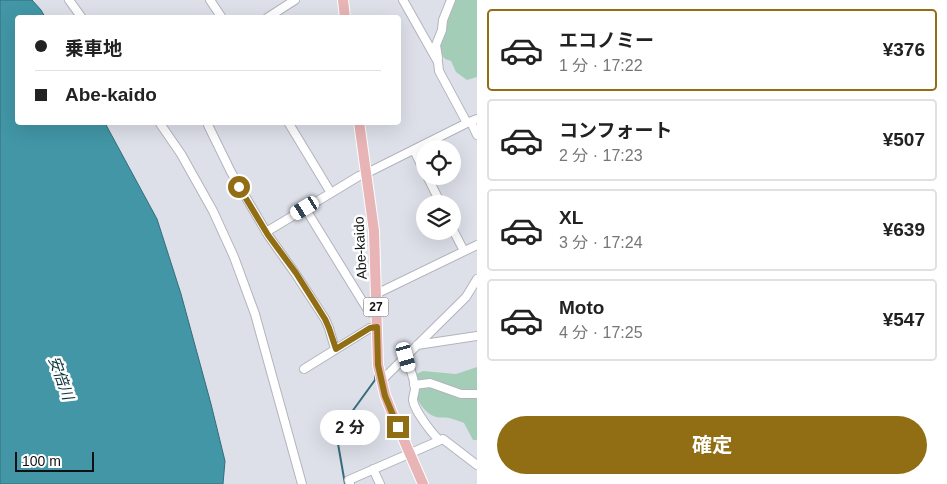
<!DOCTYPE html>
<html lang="ja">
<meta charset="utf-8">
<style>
:root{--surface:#fff;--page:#f6f6f6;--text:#222;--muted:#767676;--line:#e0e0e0;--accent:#916e14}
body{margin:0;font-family:Arial,"Noto Sans JP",sans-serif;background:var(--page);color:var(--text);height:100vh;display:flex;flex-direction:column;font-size:19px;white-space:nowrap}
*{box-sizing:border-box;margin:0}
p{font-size:16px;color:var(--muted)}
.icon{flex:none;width:28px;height:28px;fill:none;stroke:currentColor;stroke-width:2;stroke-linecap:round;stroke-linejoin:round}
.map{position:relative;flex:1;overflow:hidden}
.side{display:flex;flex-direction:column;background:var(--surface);width:470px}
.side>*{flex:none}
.hud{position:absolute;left:15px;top:15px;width:386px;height:110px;border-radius:5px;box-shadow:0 5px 20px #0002;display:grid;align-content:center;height:110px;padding:0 20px;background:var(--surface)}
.tools{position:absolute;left:416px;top:140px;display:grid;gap:10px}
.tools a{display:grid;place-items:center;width:45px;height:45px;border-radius:50%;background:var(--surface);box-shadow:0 5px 20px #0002;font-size:25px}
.scale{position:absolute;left:15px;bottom:12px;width:79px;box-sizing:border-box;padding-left:5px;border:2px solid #0f1013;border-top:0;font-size:14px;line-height:18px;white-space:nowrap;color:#0f1013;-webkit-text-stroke:4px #fff;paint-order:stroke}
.end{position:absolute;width:22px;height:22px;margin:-11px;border:6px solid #916e14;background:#fff;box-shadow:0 0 0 2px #fff}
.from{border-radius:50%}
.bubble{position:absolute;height:35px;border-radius:18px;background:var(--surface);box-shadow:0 5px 20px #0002;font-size:16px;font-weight:700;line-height:35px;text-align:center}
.car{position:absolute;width:15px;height:30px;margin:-15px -8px;border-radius:6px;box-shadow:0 0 4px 1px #0007;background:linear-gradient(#fff 24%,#345 0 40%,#fff 0 76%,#345 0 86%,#fff 0)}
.hud b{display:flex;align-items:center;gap:18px;height:48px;font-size:19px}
.hud b+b{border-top:1px solid var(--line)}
.hud i{width:12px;height:12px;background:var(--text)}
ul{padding:9px 0 0;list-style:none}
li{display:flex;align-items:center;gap:15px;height:82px;margin:0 10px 8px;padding:0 10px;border:2px solid var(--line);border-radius:5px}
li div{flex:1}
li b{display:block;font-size:19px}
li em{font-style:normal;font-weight:700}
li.on{border-color:var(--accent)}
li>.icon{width:45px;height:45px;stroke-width:1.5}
.action{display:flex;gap:10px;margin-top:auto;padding:10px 20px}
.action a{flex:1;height:58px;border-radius:30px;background:var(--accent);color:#fff;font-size:20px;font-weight:700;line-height:58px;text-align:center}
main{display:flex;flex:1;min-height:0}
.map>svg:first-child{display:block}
.green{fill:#a4cdb7}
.water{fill:#4296a6;stroke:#336e7a}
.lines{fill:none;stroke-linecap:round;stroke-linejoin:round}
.stream{stroke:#336e7a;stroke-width:2}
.minor-casing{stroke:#b2b4bd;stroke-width:10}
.major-casing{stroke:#fff;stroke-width:12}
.minor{stroke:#fff;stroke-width:8}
.major{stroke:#e8b4b6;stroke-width:10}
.route{stroke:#916e14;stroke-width:6}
.labels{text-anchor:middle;stroke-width:5;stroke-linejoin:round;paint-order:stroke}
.shield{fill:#fff;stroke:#57585a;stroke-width:1}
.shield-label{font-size:12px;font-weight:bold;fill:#0f1013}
.street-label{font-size:14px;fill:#0f1013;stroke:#fff}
.water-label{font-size:15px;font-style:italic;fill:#0a333a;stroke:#fff}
</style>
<main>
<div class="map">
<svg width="477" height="484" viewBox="0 0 477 484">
<rect width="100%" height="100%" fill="#dddfe9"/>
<path class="green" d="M454 0H477V77L467 80 456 72 451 61 445 59 438 49 446 20Z
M477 367V440H473L464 423C459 421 454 419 449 418 445 417 440 418 436 417 423 413 414 395 410 383L414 375 423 371 456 374Z"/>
<path class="water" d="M0 0H32L41 10 45 17 18 18V122L105 123 157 219 181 294 211 404 225 461 223 484H0Z"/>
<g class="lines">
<path class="stream" d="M345 484 337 438 338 431 375 380V371"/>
<g class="minor-casing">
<path id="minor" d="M69 0 82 18
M210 0 222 18
M403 0 438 62 439 71 467 123
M267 18 295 0
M438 58 436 45 442 30 443 20 451 0
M159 122 181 154 213 211 234 257 255 314 302 484
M208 122V125L231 172 268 235 295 273 325 319 329 328 335 349
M288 122 331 193 359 176 367 173 467 123 477 119
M471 122 477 135
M414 150 425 173
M427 176 441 204
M305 208 369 312 377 315
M452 228 464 251
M266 232 331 193
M376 294 477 245
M417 345 477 336
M407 357C409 367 414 377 415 388 415 392 413 396 413 400 414 410 431 432 439 440
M304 369 370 328 377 327
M382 380 466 297 477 279
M414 385 430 383 461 394H477
M373 469 380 484
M350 484 349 480 443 439 477 465"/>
</g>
<g class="major-casing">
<path id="major" d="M343 0 345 18
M359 122 374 231 378 365 385 395 392 413 423 484"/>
</g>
<use href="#minor" class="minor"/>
<use href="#major" class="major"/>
</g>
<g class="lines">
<path class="route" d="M239 187 268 235 296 273 325 319 329 328 336 349 370 328 377 327 378 365 385 396 398 427"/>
</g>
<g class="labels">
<rect class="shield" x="363.5" y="297.5" width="25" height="19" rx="4"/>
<g class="shield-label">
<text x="376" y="311">27</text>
</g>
<g class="street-label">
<text transform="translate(360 248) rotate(-93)" y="5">Abe-kaido</text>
</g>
<g class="water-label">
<text transform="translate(61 378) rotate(70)" y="5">安倍川</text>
</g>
</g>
</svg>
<div class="tools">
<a><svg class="icon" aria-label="locate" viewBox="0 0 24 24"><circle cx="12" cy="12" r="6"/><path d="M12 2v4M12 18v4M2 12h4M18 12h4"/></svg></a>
<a><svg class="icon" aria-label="layers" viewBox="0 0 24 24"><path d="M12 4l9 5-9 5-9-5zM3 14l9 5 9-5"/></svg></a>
</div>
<div class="scale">100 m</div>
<i class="end from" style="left:239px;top:187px"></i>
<i class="end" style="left:398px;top:427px"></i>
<div class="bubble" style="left:320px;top:410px;width:60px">2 分</div>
<i class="car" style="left:305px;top:208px;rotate:239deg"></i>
<i class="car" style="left:406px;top:357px;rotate:164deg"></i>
<div class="hud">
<b><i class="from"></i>乗車地</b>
<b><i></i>Abe-kaido</b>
</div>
</div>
<section class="side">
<ul>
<li class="on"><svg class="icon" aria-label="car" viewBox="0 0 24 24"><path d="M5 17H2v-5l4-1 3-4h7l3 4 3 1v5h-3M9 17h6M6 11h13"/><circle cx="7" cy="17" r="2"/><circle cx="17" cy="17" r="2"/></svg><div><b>エコノミー</b><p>1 分 · 17:22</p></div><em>¥376</em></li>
<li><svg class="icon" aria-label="car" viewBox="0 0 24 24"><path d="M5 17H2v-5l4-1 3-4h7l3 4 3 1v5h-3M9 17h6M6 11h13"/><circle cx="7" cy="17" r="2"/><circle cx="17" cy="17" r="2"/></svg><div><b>コンフォート</b><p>2 分 · 17:23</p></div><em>¥507</em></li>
<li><svg class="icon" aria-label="car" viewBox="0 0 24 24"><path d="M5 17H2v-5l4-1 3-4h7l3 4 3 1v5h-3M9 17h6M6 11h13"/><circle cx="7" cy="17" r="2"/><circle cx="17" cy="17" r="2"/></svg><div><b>XL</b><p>3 分 · 17:24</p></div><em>¥639</em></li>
<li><svg class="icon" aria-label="car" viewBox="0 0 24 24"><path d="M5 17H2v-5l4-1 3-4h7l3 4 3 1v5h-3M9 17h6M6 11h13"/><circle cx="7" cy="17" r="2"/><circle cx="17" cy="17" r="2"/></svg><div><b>Moto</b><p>4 分 · 17:25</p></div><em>¥547</em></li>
</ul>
<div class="action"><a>確定</a></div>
</section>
</main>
